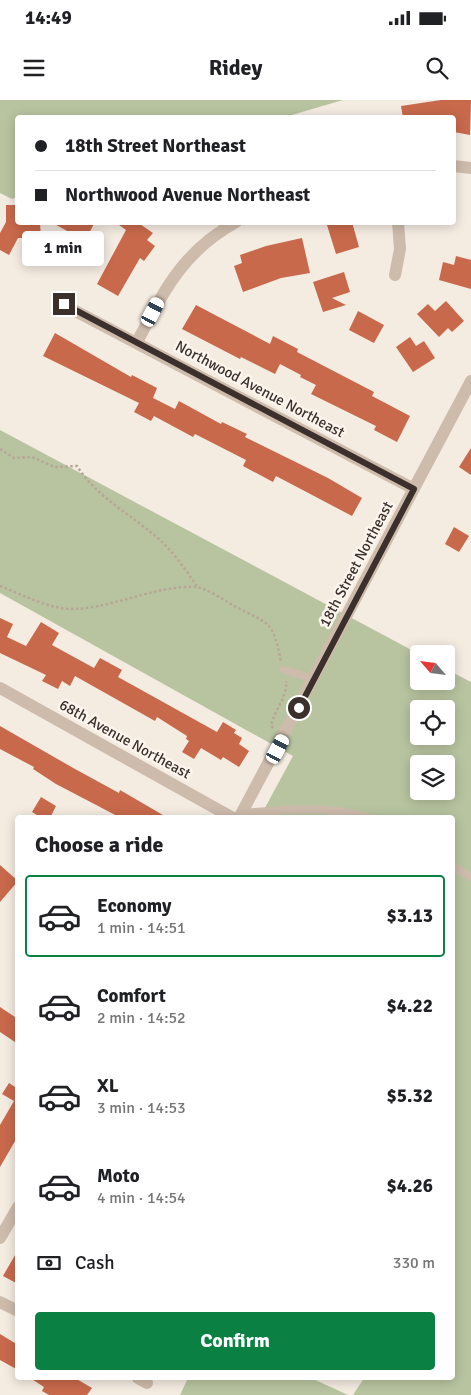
<!DOCTYPE html>
<meta charset="utf-8">
<style>
:root{--surface:#fff;--page:#f2f2f2;--text:#202124;--muted:#757577;--line:#e0e0e0;--accent:#0b8043}
body{margin:0;font-family:Signika,sans-serif;background:var(--page);color:var(--text);height:100vh;display:flex;flex-direction:column;font-size:19px;white-space:nowrap}
*{box-sizing:border-box;margin:0}
p{font-size:16px;color:var(--muted)}
.icon{flex:none;width:28px;height:28px;fill:none;stroke:currentColor;stroke-width:2;stroke-linecap:round;stroke-linejoin:round}
.map{position:relative;flex:1;overflow:hidden}
.panel{position:absolute;left:15px;top:715px;width:440px;height:565px;display:flex;flex-direction:column;background:var(--surface);border-radius:5px;box-shadow:0 2px 12px #0003}
.panel>*{flex:none}
.guide{position:absolute;left:15px;top:15px;width:441px;height:110px;border-radius:5px;box-shadow:0 2px 12px #0003;display:grid;align-content:center;height:110px;padding:0 20px;background:var(--surface)}
.needle{width:32px;rotate:298deg}
.fabs{position:absolute;left:410px;top:545px;display:grid;gap:10px}
.fabs a{display:grid;place-items:center;width:45px;height:45px;border-radius:5px;background:var(--surface);box-shadow:0 2px 12px #0003;font-size:25px}
.end{position:absolute;width:22px;height:22px;margin:-11px;border:6px solid #3b302b;background:#fff;box-shadow:0 0 0 2px #fff}
.from{border-radius:50%}
.bubble{position:absolute;height:35px;border-radius:5px;background:var(--surface);box-shadow:0 2px 12px #0003;font-size:16px;font-weight:700;line-height:35px;text-align:center}
.car{position:absolute;width:15px;height:30px;margin:-15px -8px;border-radius:6px;box-shadow:0 0 4px 1px #0007;background:linear-gradient(#fff 24%,#345 0 40%,#fff 0 76%,#345 0 86%,#fff 0)}
.guide b{display:flex;align-items:center;gap:18px;height:48px;font-size:19px}
.guide b+b{border-top:1px solid var(--line)}
.guide i{width:12px;height:12px;background:var(--text)}
ul{padding:0;list-style:none}
li{display:flex;align-items:center;gap:15px;height:82px;margin:0 10px 8px;padding:0 10px;border:2px solid transparent;border-radius:5px}
li div{flex:1}
li b{display:block;font-size:19px}
li em{font-style:normal;font-weight:700}
li.selected{border-color:var(--accent)}
li>.icon{width:45px;height:45px;stroke-width:1.5}
h2{padding:0 20px;font-size:22px;line-height:60px}
.pay{display:flex;align-items:center;gap:12px;height:55px;padding:0 20px;font-size:19px}
.pay p{margin-inline-start:auto}
.primary-button{display:flex;gap:10px;margin-top:auto;padding:10px 20px}
.primary-button a{flex:1;height:58px;border-radius:5px;background:var(--accent);color:#fff;font-size:20px;font-weight:700;line-height:58px;text-align:center}
.status{display:flex;justify-content:space-between;align-items:center;height:35px;padding:0 25px;background:var(--surface);direction:ltr}
.status svg{height:14px;fill:currentColor}
header{display:flex;justify-content:space-between;align-items:center;height:65px;padding:0 20px;background:var(--surface);font-size:22px;font-weight:700}
.map>svg:first-child{display:block}
.green{fill:#b8c4a0;fill-rule:evenodd}
.building{fill:#c8694b}
.lines{fill:none;stroke-linecap:round;stroke-linejoin:round}
.path{stroke:#b9a596;stroke-width:2.5;stroke-dasharray:2.5 2.5;stroke-linecap:butt}
.lane{stroke:#cdbbac;stroke-width:8}
.street{stroke:#cdbbac;stroke-width:12}
.route{stroke:#3b302b;stroke-width:6}
.labels{text-anchor:middle;stroke-width:5;stroke-linejoin:round;paint-order:stroke}
.street-label{font-size:15px;fill:#3b302b;stroke:#fbf5ee}
</style>
<div class="status"><b>14:49</b><svg viewBox="0 0 49 12"><path d="M0 12V9h3v3zM5 12V6h3v6zM10 12V3h3v9zM15 12V0h3v12zM26 1h20v11H26zM47 4h2v5h-2z"/></svg></div>
<header><svg class="icon" aria-label="menu" viewBox="0 0 24 24"><path d="M4 6h16M4 12h16M4 18h16"/></svg>Ridey<svg class="icon" aria-label="search" viewBox="0 0 24 24"><circle cx="10" cy="10" r="6"/><path d="M15 15l6 6"/></svg></header>
<div class="map">
<svg width="471" height="1295" viewBox="0 0 471 1295">
<rect width="100%" height="100%" fill="#f4ebe1"/>
<path class="green" d="M0 0H343L285 17 18 18 17 97 12 99 0 93Z
M0 330 419 554V581H446V569L471 582V1295H353L364 1278H452V718L260 717 293 656 0 493ZM419 609H446V636H419ZM419 664H446V691H419Z
M188 1278H311L348 1295H180Z"/>
<path class="building" d="M441 0H471L470 35 454 32V18H403L401 6Z
M6 105H18V122H40L41 138H18L9 155 0 150V133L6 122Z
M51 122H95L85 141Z
M115 122H137L153 133 147 140 155 146 144 161 140 158 118 196 97 184 126 130Z
M335 122H352L359 147 336 154 327 125Z
M302 138 310 173 281 178 243 192 234 166 242 163 240 155 266 146Z
M456 156 471 160V189L439 180 443 162 454 165Z
M344 172 350 192 332 198 346 205 323 212 313 182Z
M446 201 464 221 452 232 448 228 439 237 417 214 428 204 435 211Z
M196 205 270 244 273 236 298 249 297 252 374 292 372 296 410 316 397 342 374 330 376 326 311 294 316 285 300 277 301 275 280 264 275 274 241 257 240 259 182 229Z
M358 211 384 225 374 243 349 230Z
M55 233 131 277 132 275 157 288 153 298 175 309 179 301 221 324 222 322 247 334 245 337 328 378 362 398 352 416 276 376 273 382 243 366 246 360 195 334 193 337 154 316 151 321 134 312 139 303 43 256Z
M410 237 416 246 424 241 435 258 413 272 396 247Z
M471 348V375L459 367Z
M454 427 469 436 459 452 445 444Z
M0 518 13 524 7 537 26 546 41 522 59 533 52 545 94 568 100 558 122 570 118 577 217 632 223 622 236 630 234 633 242 638 239 644 249 651 239 667 223 657 221 660 201 648 194 659 182 652 189 641 186 639 187 636 157 617 155 621 75 576 70 586 62 581 58 589 42 581 46 575 0 553Z
M0 626 75 669 119 693 120 690 168 718H121L56 684 33 669 34 667 0 649Z
M41 697 56 706 50 718H42L32 712Z
M0 765 18 781 0 802Z
M0 907 18 919V944L0 932Z
M9 983 18 989V1036L0 1067V1025L14 1001 2 994Z
M18 1150V1184L3 1176Z
M0 1234 18 1245V1270L0 1260Z
M30 1278H75L92 1288 87 1295H49L42 1291 44 1287Z"/>
<g class="lines">
<path class="path" d="M0 349 14 358 32 357 55 367 77 366C97 398 134 416 161 441 175 454 186 471 197 486
M0 486C24 495 49 510 76 509 115 507 158 485 195 487 205 487 227 502 236 507 272 525 272 521 281 561
M273 628 271 626C274 610 288 597 286 581"/>
<path class="lane" d="M284 570 314 579
M242 713C284 710 328 704 369 718
M452 766 471 777"/>
<path class="street" d="M454 66 471 68
M395 175 400 149 398 122
M64 205 414 389
M137 242C164 191 182 152 236 122
M0 588 233 718
M239 718 471 281
M0 1138 18 1107
M0 1202 18 1211
M138 1278 147 1283"/>
</g>
<g class="lines">
<path class="route" d="M64 204 414 389 299 608"/>
</g>
<g class="labels">
<g class="street-label">
<text transform="translate(260 289) rotate(28)" y="5">Northwood Avenue Northeast</text>
<text transform="translate(356 464) rotate(-62)" y="5">18th Street Northeast</text>
<text transform="translate(125 639) rotate(29)" y="5">68th Avenue Northeast</text>
</g>
</g>
</svg>
<div class="fabs">
<a><svg class="needle" viewBox="-14 -14 28 28"><path d="M0-13l5 13h-10z" fill="#e53935"/><path d="M0 13l5-13h-10z" fill="#757577"/></svg></a>
<a><svg class="icon" aria-label="locate" viewBox="0 0 24 24"><circle cx="12" cy="12" r="6"/><path d="M12 2v4M12 18v4M2 12h4M18 12h4"/></svg></a>
<a><svg class="icon" aria-label="layers" viewBox="0 0 24 24"><path d="M12 4l9 5-9 5-9-5zM3 14l9 5 9-5"/></svg></a>
</div>
<i class="end from" style="left:299px;top:608px"></i>
<i class="end" style="left:64px;top:204px"></i>
<div class="bubble" style="left:22px;top:131px;width:82px">1 min</div>
<i class="car" style="left:153px;top:212px;rotate:28deg"></i>
<i class="car" style="left:278px;top:649px;rotate:28deg"></i>
<div class="guide">
<b><i class="from"></i>18th Street Northeast</b>
<b><i></i>Northwood Avenue Northeast</b>
</div>
<section class="panel">
<h2>Choose a ride</h2>
<ul>
<li class="selected"><svg class="icon" aria-label="car" viewBox="0 0 24 24"><path d="M5 17H2v-5l4-1 3-4h7l3 4 3 1v5h-3M9 17h6M6 11h13"/><circle cx="7" cy="17" r="2"/><circle cx="17" cy="17" r="2"/></svg><div><b>Economy</b><p>1 min · 14:51</p></div><em>$3.13</em></li>
<li><svg class="icon" aria-label="car" viewBox="0 0 24 24"><path d="M5 17H2v-5l4-1 3-4h7l3 4 3 1v5h-3M9 17h6M6 11h13"/><circle cx="7" cy="17" r="2"/><circle cx="17" cy="17" r="2"/></svg><div><b>Comfort</b><p>2 min · 14:52</p></div><em>$4.22</em></li>
<li><svg class="icon" aria-label="car" viewBox="0 0 24 24"><path d="M5 17H2v-5l4-1 3-4h7l3 4 3 1v5h-3M9 17h6M6 11h13"/><circle cx="7" cy="17" r="2"/><circle cx="17" cy="17" r="2"/></svg><div><b>XL</b><p>3 min · 14:53</p></div><em>$5.32</em></li>
<li><svg class="icon" aria-label="car" viewBox="0 0 24 24"><path d="M5 17H2v-5l4-1 3-4h7l3 4 3 1v5h-3M9 17h6M6 11h13"/><circle cx="7" cy="17" r="2"/><circle cx="17" cy="17" r="2"/></svg><div><b>Moto</b><p>4 min · 14:54</p></div><em>$4.26</em></li>
</ul>
<div class="pay"><svg class="icon" aria-label="cash" viewBox="0 0 24 24"><path d="M3 7h18v10H3z"/><circle cx="12" cy="12" r="2"/></svg>Cash<p>330 m</p></div>
<div class="primary-button"><a>Confirm</a></div>
</section>
</div>
